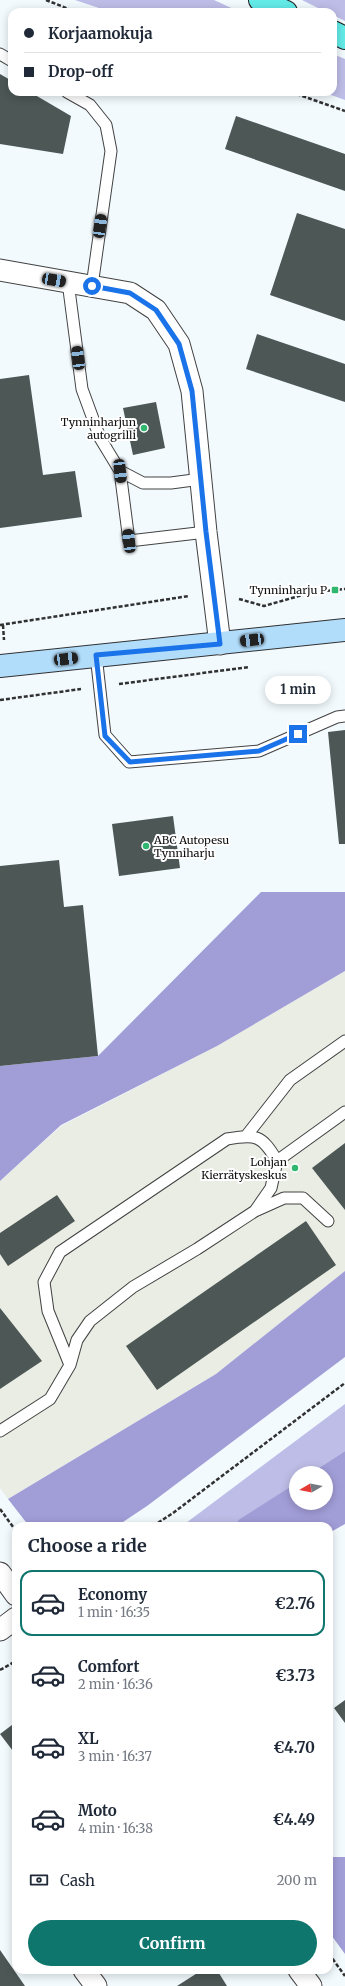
<!DOCTYPE html>
<meta charset="utf-8">
<style>
:root{--surface:#fff;--page:#f6f6f7;--text:#1f2937;--muted:#747a83;--line:#e0e1e3;--accent:#0f766e}
body{margin:0;font-family:Merriweather,serif;background:var(--page);color:var(--text);height:100vh;display:flex;flex-direction:column;font-size:15px;white-space:nowrap}
*{box-sizing:border-box;margin:0}
p{font-size:13px;color:var(--muted)}
.icon{flex:none;width:22px;height:22px;fill:none;stroke:currentColor;stroke-width:2;stroke-linecap:round;stroke-linejoin:round}
.map{position:relative;flex:1;overflow:hidden}
.sheet{position:absolute;left:12px;top:1522px;width:321px;height:452px;display:flex;flex-direction:column;background:var(--surface);border-radius:12px;box-shadow:0 2px 10px #0003}
.sheet>*{flex:none}
.banner{position:absolute;left:8px;top:8px;width:329px;height:88px;border-radius:12px;box-shadow:0 2px 10px #0003;display:grid;align-content:center;height:88px;padding:0 16px;background:var(--surface)}
.needle{width:26px;rotate:260deg}
.controls{position:absolute;left:289px;top:1466px;display:grid;gap:8px}
.controls a{display:grid;place-items:center;width:44px;height:44px;border-radius:50%;background:var(--surface);box-shadow:0 2px 10px #0003;font-size:20px}
.end{position:absolute;width:18px;height:18px;margin:-9px;border:5px solid #1a73e8;background:#fff;box-shadow:0 0 0 2px #fff}
.from{border-radius:50%}
.bubble{position:absolute;height:28px;border-radius:14px;background:var(--surface);box-shadow:0 2px 10px #0003;font-size:13px;font-weight:700;line-height:28px;text-align:center}
.car{position:absolute;width:12px;height:24px;margin:-12px -6px;border-radius:5px;box-shadow:0 0 3px 1px #0007;background:linear-gradient(#222 24%,#8ab4d8 0 40%,#222 0 76%,#8ab4d8 0 86%,#222 0)}
.banner b{display:flex;align-items:center;gap:14px;height:38px;font-size:15px}
.banner b+b{border-top:1px solid var(--line)}
.banner i{width:10px;height:10px;background:var(--text)}
ul{padding:0;list-style:none}
li{display:flex;align-items:center;gap:12px;height:66px;margin:0 8px 6px;padding:0 8px;border:2px solid transparent;border-radius:12px}
li div{flex:1}
li b{display:block;font-size:15px}
li em{font-style:normal;font-weight:700}
li.current{border-color:var(--accent)}
li>.icon{width:36px;height:36px;stroke-width:1.5}
h2{padding:0 16px;font-size:18px;line-height:48px}
.pay{display:flex;align-items:center;gap:10px;height:44px;padding:0 16px;font-size:15px}
.pay p{margin-inline-start:auto}
.primary-button{display:flex;gap:8px;margin-top:auto;padding:8px 16px}
.primary-button a{flex:1;height:46px;border-radius:24px;background:var(--accent);color:#fff;font-size:16px;font-weight:700;line-height:46px;text-align:center}
.map>svg:first-child{display:block}
.industrial{fill:#e9ede4}
.green{fill:#bdbde7}
.forest{fill:#a19dd7}
.building{fill:#4c5756}
.lines{fill:none;stroke-linecap:round;stroke-linejoin:round}
.lane-casing{stroke:#424242;stroke-width:13}
.street-casing{stroke:#424242;stroke-width:23}
.secondary-casing{stroke:#313131;stroke-width:24}
.highway-casing{stroke:#202020;stroke-width:24}
.path{stroke:#313131;stroke-width:2.5;stroke-dasharray:4 2;stroke-linecap:butt}
.lane{stroke:#fff;stroke-width:11}
.street{stroke:#fff;stroke-width:21}
.secondary{stroke:#b1dcfa;stroke-width:22}
.highway{stroke:#63ebe8;stroke-width:22}
.route{stroke:#1a73e8;stroke-width:5}
.poi-dot{fill:#2fb76f;stroke:#fff;stroke-width:1.5}
.labels{text-anchor:middle;stroke-width:4;stroke-linejoin:round;paint-order:stroke}
.poi-label{font-size:11px;fill:#0f0f0f;stroke:#fff;text-anchor:end}
</style>
<div class="map">
<svg width="345" height="1986" viewBox="0 0 345 1986">
<rect width="100%" height="100%" fill="#f2fafe"/>
<path class="industrial" d="M345 971V1271L216 1374 8 1499 0 1488V1181L61 1126 217 1046Z"/>
<path class="green" d="M75 0H214L240 12H111Z
M302 0H345V21L333 15V12H326Z
M333 54 345 59V100L323 92H333Z
M345 1404V1451L311 1473H296V1483L241 1519 233 1526H182Z"/>
<path class="forest" d="M261 892H345V971L217 1046 61 1125 0 1181V1066L98 1056Z
M345 1271V1357L147 1506 117 1526H29L8 1499 216 1374Z
M345 1451V1524L329 1533V1526H233L240 1519 296 1483V1503H326V1473H311Z
M329 1857H345V1954L329 1932Z"/>
<path class="building" d="M0 74 12 81V92H30L71 116 63 154 0 144Z
M236 116 345 154V191L225 149Z
M297 213 345 229V321L270 295Z
M257 334 345 364V402L246 369Z
M29 375 43 475 75 471 82 517 0 528V379Z
M156 402 165 448 133 455 123 408Z
M345 730V844H339L328 732Z
M173 816 180 868 119 876 112 824Z
M59 860 64 907 83 905 98 1056 0 1066V866Z
M345 1143V1210L312 1168Z
M57 1195 75 1221 8 1266 0 1254V1233Z
M306 1221 336 1265 157 1390 126 1346Z
M0 1308 42 1361 0 1389Z
M345 1700V1723L334 1708Z
M16 1722V1755L0 1734Z
M0 1950 25 1986H0Z
M202 1970H217L227 1986H177Z"/>
<g class="lines">
<g class="lane-casing">
<path id="lane" d="M0 54 12 61
M67 92 90 105 106 125 111 151 92 286
M68 282 82 389 100 438 120 471 143 483H171L201 479
M120 471 129 541 206 532
M96 655 105 735 129 762 259 751 337 717 345 716
M247 1135 290 1080 345 1041
M277 1161 345 1112
M255 1211 284 1198H303L328 1221
M0 1431 50 1399 70 1365 77 1340 90 1321 133 1287 197 1249 255 1211 271 1188 277 1161C262 1135 256 1134 227 1139L60 1252 44 1282 48 1311 70 1365"/>
</g>
<g class="street-casing">
<path id="street" d="M0 270 130 293 156 310 179 344 192 391 206 532 220 644
M0 1573 16 1595
M0 1630 16 1618
M84 1970 96 1986
M299 1970 311 1986"/>
</g>
<g class="secondary-casing">
<path id="secondary" d="M0 666 345 630"/>
</g>
<g class="highway-casing">
<path id="highway" d="M260 0 286 12
M333 32 345 38"/>
</g>
<path class="path" d="M46 0 76 12
M291 92 345 111
M239 599 264 606 313 592 345 589
M0 625 189 596
M3 625 4 640
M119 684 249 667
M0 700 81 689
M0 1509 16 1531
M153 1526 173 1513 345 1383
M0 1670 16 1661
M329 1954 345 1976"/>
<use href="#lane" class="lane"/>
<use href="#street" class="street"/>
<use href="#secondary" class="secondary"/>
<use href="#highway" class="highway"/>
</g>
<g class="lines">
<path class="route" d="M92 286 130 293 156 310 179 344 192 391 206 532 220 644 96 655 105 736 130 762 259 751 298 734"/>
</g>
<g class="poi-dot">
<circle cx="144" cy="428" r="4"/>
<rect x="331" y="586" width="8" height="8" rx="2"/>
<circle cx="146" cy="846" r="4"/>
<circle cx="295" cy="1168" r="4"/>
</g>
<g class="labels">
<g class="poi-label">
<text x="136" y="426">Tynninharjun<tspan x="136" dy="13">autogrilli</tspan></text>
<text x="327" y="594">Tynninharju P</text>
<text x="154" y="844" text-anchor="start">ABC Autopesu<tspan x="154" dy="13">Tynniharju</tspan></text>
<text x="287" y="1166">Lohjan<tspan x="287" dy="13">Kierrätyskeskus</tspan></text>
</g>
</g>
</svg>
<div class="controls">
<a><svg class="needle" viewBox="-14 -14 28 28"><path d="M0-13l5 13h-10z" fill="#e53935"/><path d="M0 13l5-13h-10z" fill="#747a83"/></svg></a>
</div>
<i class="end from" style="left:92px;top:286px"></i>
<i class="end" style="left:298px;top:734px"></i>
<div class="bubble" style="left:265px;top:676px;width:66px">1 min</div>
<i class="car" style="left:100px;top:226px;rotate:8deg"></i>
<i class="car" style="left:54px;top:280px;rotate:100deg"></i>
<i class="car" style="left:78px;top:358px;rotate:353deg"></i>
<i class="car" style="left:120px;top:471px;rotate:173deg"></i>
<i class="car" style="left:129px;top:541px;rotate:353deg"></i>
<i class="car" style="left:252px;top:640px;rotate:263deg"></i>
<i class="car" style="left:66px;top:659px;rotate:83deg"></i>
<div class="banner">
<b><i class="from"></i>Korjaamokuja</b>
<b><i></i>Drop-off</b>
</div>
<section class="sheet">
<h2>Choose a ride</h2>
<ul>
<li class="current"><svg class="icon" aria-label="car" viewBox="0 0 24 24"><path d="M5 17H2v-5l4-1 3-4h7l3 4 3 1v5h-3M9 17h6M6 11h13"/><circle cx="7" cy="17" r="2"/><circle cx="17" cy="17" r="2"/></svg><div><b>Economy</b><p>1 min · 16:35</p></div><em>€2.76</em></li>
<li><svg class="icon" aria-label="car" viewBox="0 0 24 24"><path d="M5 17H2v-5l4-1 3-4h7l3 4 3 1v5h-3M9 17h6M6 11h13"/><circle cx="7" cy="17" r="2"/><circle cx="17" cy="17" r="2"/></svg><div><b>Comfort</b><p>2 min · 16:36</p></div><em>€3.73</em></li>
<li><svg class="icon" aria-label="car" viewBox="0 0 24 24"><path d="M5 17H2v-5l4-1 3-4h7l3 4 3 1v5h-3M9 17h6M6 11h13"/><circle cx="7" cy="17" r="2"/><circle cx="17" cy="17" r="2"/></svg><div><b>XL</b><p>3 min · 16:37</p></div><em>€4.70</em></li>
<li><svg class="icon" aria-label="car" viewBox="0 0 24 24"><path d="M5 17H2v-5l4-1 3-4h7l3 4 3 1v5h-3M9 17h6M6 11h13"/><circle cx="7" cy="17" r="2"/><circle cx="17" cy="17" r="2"/></svg><div><b>Moto</b><p>4 min · 16:38</p></div><em>€4.49</em></li>
</ul>
<div class="pay"><svg class="icon" aria-label="cash" viewBox="0 0 24 24"><path d="M3 7h18v10H3z"/><circle cx="12" cy="12" r="2"/></svg>Cash<p>200 m</p></div>
<div class="primary-button"><a>Confirm</a></div>
</section>
</div>
